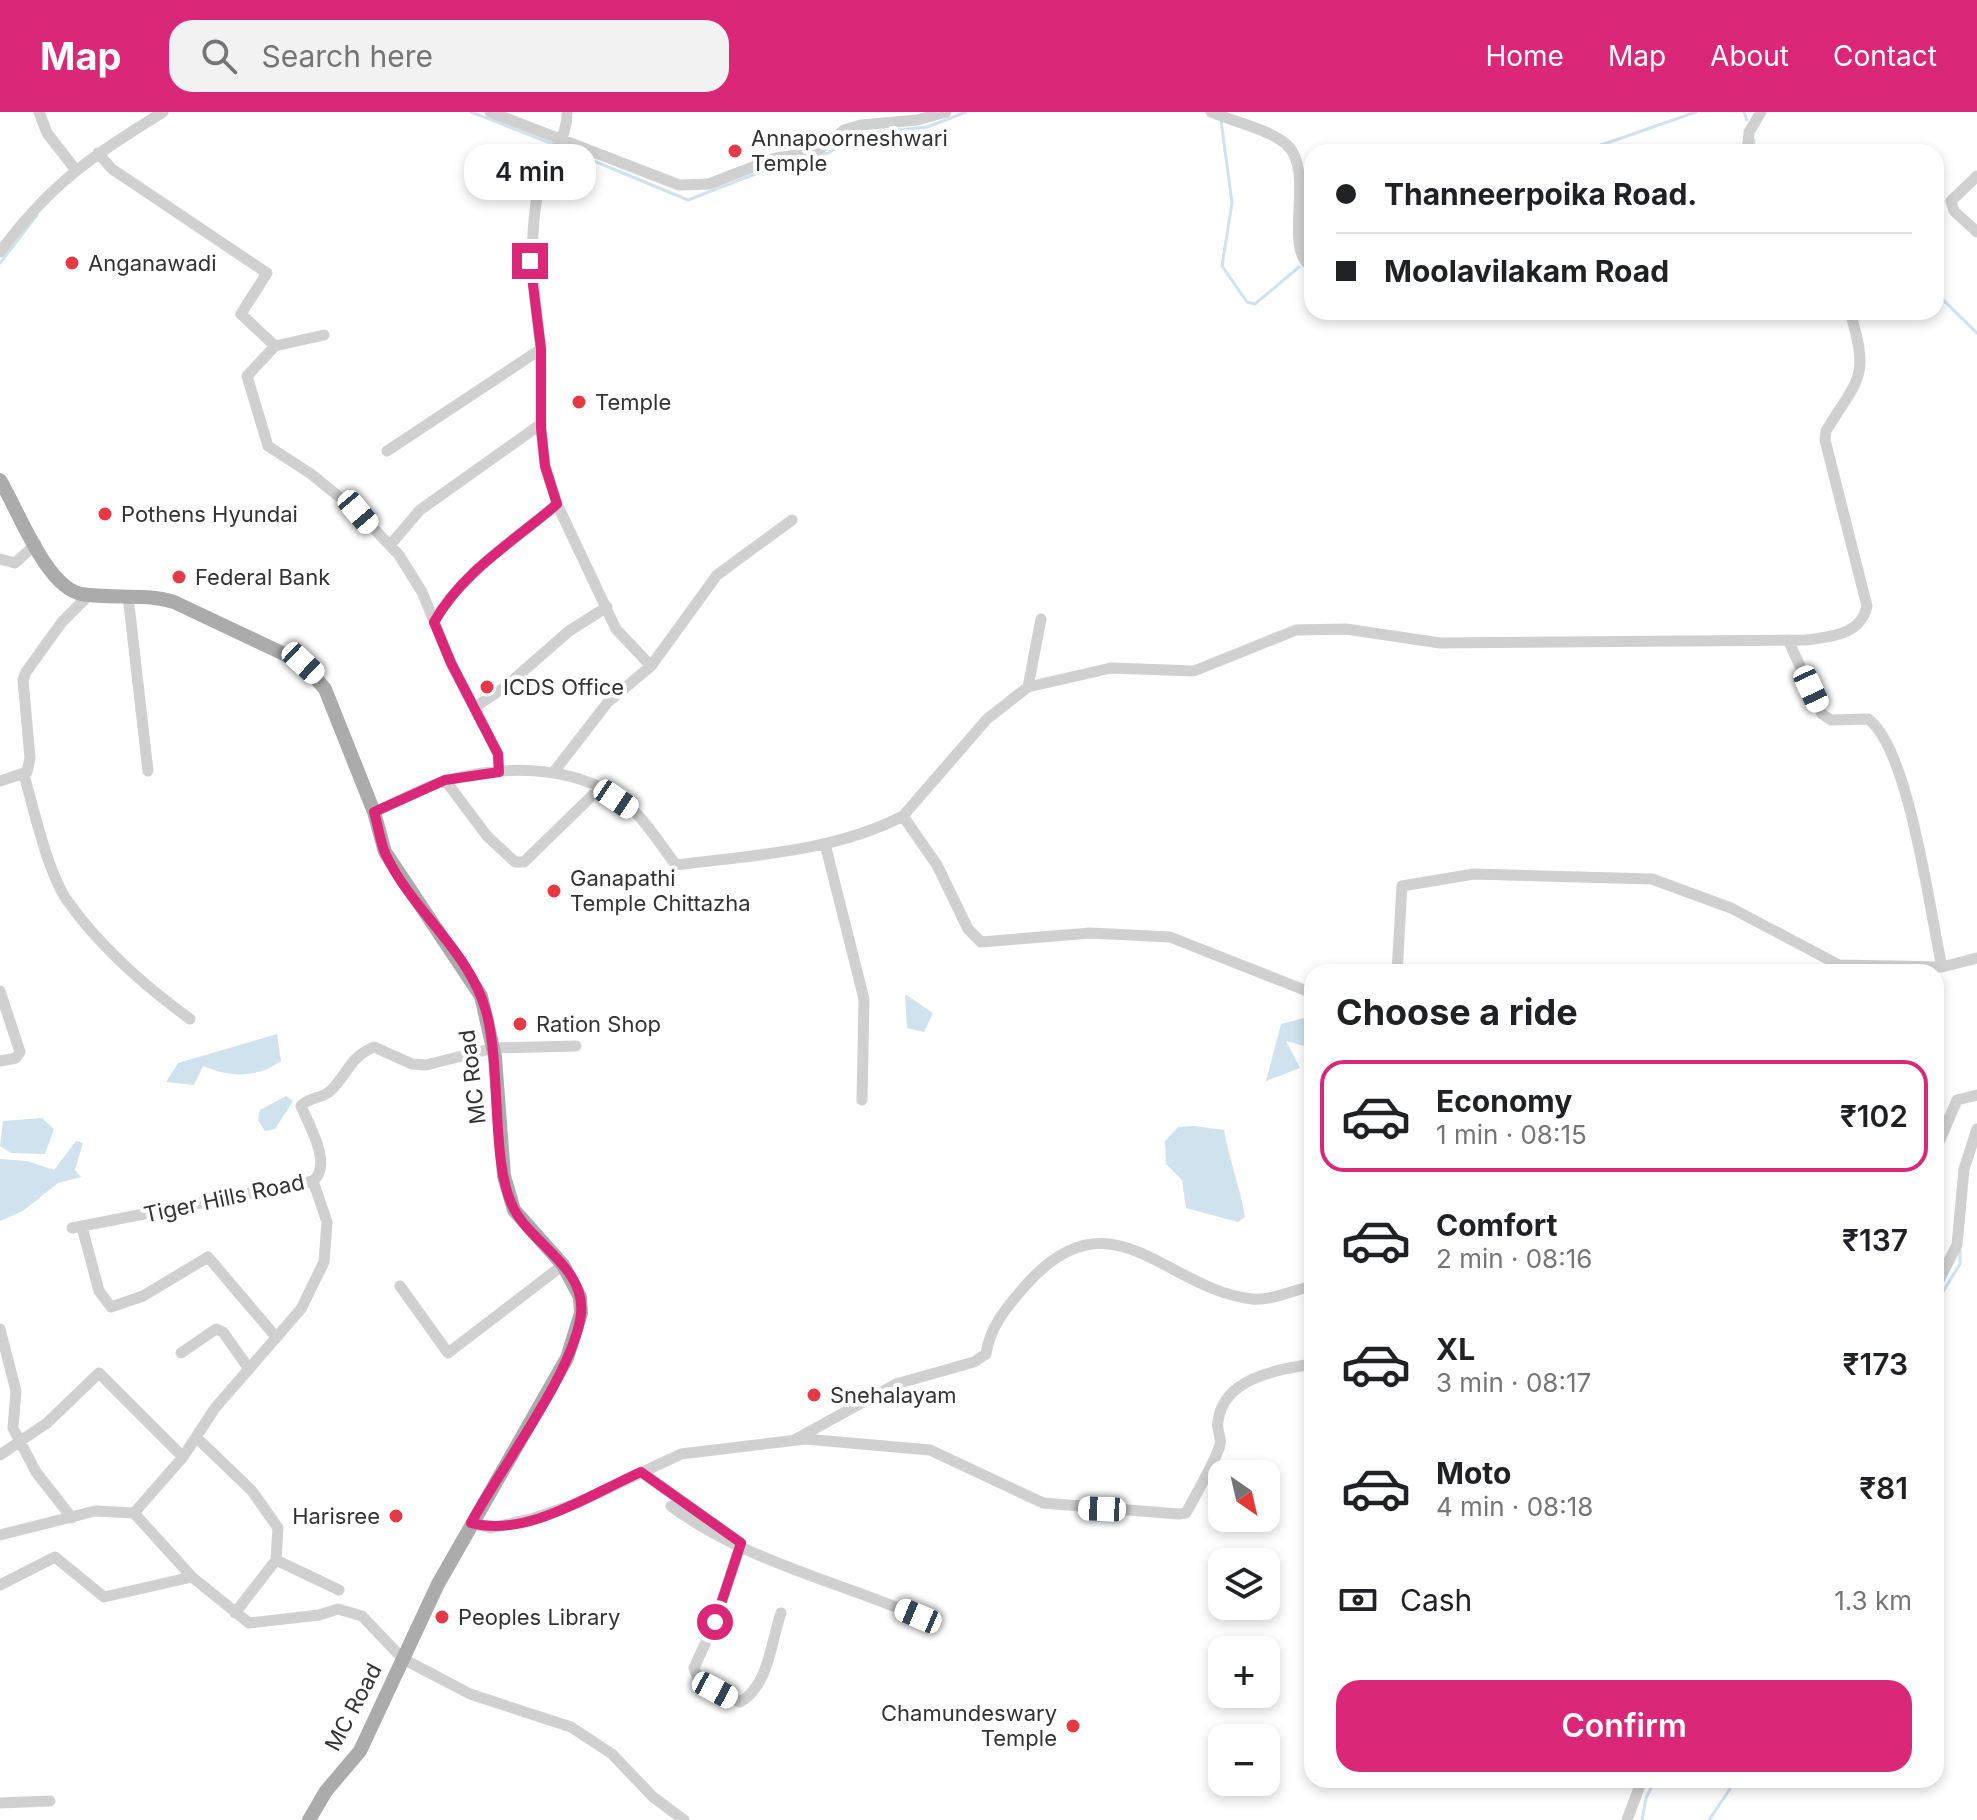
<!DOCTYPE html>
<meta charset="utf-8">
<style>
:root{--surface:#fff;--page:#f2f2f2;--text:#202124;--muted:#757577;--line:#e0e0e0;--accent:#db2777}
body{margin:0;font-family:Inter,sans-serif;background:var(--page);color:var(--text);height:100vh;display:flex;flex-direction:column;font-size:30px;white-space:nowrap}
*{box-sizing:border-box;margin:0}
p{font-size:26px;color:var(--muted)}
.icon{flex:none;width:44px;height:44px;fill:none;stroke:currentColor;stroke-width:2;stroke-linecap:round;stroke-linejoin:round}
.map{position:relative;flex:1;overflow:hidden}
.drawer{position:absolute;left:1304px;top:852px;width:640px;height:824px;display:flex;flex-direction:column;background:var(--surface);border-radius:24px;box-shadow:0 4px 12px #0003}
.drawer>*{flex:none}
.top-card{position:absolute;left:1304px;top:32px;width:640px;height:176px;border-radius:24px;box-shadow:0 4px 12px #0003;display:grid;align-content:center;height:176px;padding:0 32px;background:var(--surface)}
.needle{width:52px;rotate:146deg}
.fabs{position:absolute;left:1208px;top:1348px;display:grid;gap:16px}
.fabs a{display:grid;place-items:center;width:72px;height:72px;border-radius:16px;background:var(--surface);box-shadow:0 4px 12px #0003;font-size:40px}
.end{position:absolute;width:36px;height:36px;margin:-18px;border:10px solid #db2777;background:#fff;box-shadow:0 0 0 4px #fff}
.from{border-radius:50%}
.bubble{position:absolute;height:56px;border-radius:24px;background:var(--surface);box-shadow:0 4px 12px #0003;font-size:26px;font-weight:600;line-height:56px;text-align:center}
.car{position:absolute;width:24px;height:48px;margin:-24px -12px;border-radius:10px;box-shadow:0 0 6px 2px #0007;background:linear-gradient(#fff 24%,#345 0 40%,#fff 0 76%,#345 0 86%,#fff 0)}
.top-card b{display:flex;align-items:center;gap:28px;height:76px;font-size:30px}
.top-card b+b{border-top:2px solid var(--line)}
.top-card i{width:20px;height:20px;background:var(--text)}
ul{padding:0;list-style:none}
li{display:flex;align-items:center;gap:24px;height:112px;margin:0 16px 12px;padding:0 16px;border:4px solid transparent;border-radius:24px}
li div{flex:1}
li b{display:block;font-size:30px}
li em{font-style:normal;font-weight:600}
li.on{border-color:var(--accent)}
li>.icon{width:72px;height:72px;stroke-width:1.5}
h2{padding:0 32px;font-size:36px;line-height:96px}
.pay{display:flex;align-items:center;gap:20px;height:88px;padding:0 32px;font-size:30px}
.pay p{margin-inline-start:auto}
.button{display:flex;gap:16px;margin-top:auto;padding:16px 32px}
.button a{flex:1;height:92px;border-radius:24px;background:var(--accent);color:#fff;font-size:32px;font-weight:600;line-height:92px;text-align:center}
header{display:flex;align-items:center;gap:48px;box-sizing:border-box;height:112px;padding:0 40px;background:var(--accent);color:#fff}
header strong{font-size:38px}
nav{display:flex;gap:44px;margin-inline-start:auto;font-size:28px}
.search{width:560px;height:72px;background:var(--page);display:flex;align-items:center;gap:20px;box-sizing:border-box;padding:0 28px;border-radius:24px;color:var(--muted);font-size:30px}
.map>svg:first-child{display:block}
.water{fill:#cfe2ee}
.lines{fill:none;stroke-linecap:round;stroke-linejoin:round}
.stream{stroke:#cfe2ee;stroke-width:3}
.minor{stroke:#d0d0d0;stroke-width:11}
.major{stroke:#ababab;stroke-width:14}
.route{stroke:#db2777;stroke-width:10}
.poi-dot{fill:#e63946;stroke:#fff;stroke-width:3}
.labels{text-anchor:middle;stroke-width:8;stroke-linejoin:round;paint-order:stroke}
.poi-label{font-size:22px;fill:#333;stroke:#fff;text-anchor:start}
.street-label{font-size:22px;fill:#333;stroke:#fff}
</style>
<header>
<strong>Map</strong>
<div class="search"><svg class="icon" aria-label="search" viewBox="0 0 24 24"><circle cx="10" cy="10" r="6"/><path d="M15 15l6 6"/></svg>Search here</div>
<nav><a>Home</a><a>Map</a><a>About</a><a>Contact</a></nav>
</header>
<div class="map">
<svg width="1977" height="1708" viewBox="0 0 1977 1708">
<rect width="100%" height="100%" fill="#fff"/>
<path class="water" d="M905 882 933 901 924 920 907 916Z
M1312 904V936L1286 929 1300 956 1266 969 1281 912Z
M277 922 281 949C255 967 231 965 203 954L194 973 166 970 178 951Z
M286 984 293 989 275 1017 265 1019 258 1008 260 998Z
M42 1006 54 1017 45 1042 11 1041 0 1034 3 1009Z
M1194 1014 1224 1018C1229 1047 1240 1075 1245 1105L1238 1110 1186 1096 1182 1068 1166 1052 1165 1029 1178 1015Z
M76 1029 83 1031 75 1058 81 1065 58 1071 23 1099 0 1109V1047L27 1049 54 1058Z"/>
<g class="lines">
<path class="stream" d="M471 0 553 32
M1744 0 1747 8
M1221 8 1232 91 1222 154 1247 190 1255 192 1299 155
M1754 28V40
M560 35 688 88 768 57 828 41 858 22 927 15 966 0
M1581 40 1696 0
M1311 144 1312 143
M0 151 37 103
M1936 181 1977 221
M1936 1191 1960 1152V1138
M1642 1708 1646 1686 1655 1668
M1709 1708 1736 1668"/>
<path class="minor" d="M39 0 47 21 75 57
M490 0 679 73 709 72 776 46 816 40 844 18 861 13 917 8 946 0
M1211 0C1234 10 1266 16 1286 32 1317 59 1281 137 1312 155
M1747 40 1749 20 1761 0
M98 41 112 57 267 161 241 202 275 234 324 223
M1977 64 1951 89 1954 99 1977 120
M0 140C51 71 91 45 163 0
M275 234 247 264 268 334 311 362 358 400 399 443 422 480 451 551 498 642 499 660
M541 237C534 182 527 130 539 75 544 46 567 34 567 0
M387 339 541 237V316L545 354 557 392 616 517 651 554
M391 432 420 398 541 312
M0 447 15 451 36 432
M128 484 148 659
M434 510C463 459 513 430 557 392
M1788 528 1822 602 1831 608 1868 607C1909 636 1930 801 1942 855
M1028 575 1041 507
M475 595 505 575 569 519 607 495
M553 661 608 590 651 554 717 463 792 408
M24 663C34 698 48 763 69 791 102 837 146 875 190 907
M445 668 487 724 515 750H524L600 676
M0 669 27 660 30 646 23 568 26 560 62 510 90 482
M374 700C398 690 423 675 448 668 508 652 586 652 634 699 650 715 662 735 676 753 753 743 833 740 903 704L987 607 1028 575 1111 556 1194 559 1296 518 1346 517 1440 531 1807 528C1832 524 1861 523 1867 494L1825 328 1826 319C1859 265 1870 266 1850 200
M903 704 937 753 968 817 981 830 1090 821 1170 825 1312 881
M825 732 864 887 862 988
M1397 860 1402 774 1474 762 1652 767 1731 796 1839 853 1942 855 1977 846
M0 879 20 940 16 946 0 949
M1936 1037 1957 988 1977 983
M82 1115 99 1179 111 1195 143 1184 208 1145 276 1225
M72 1116 313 1069C333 1053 309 1013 301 994 309 985 320 987 329 980 347 964 349 945 374 935L412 952 426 953 494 936 576 934
M400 1174 448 1241 563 1153
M1936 1174 1957 1133 1964 1057 1977 1017
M0 1217 16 1279 13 1316 36 1360 72 1406
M181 1241 216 1217 223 1220 249 1257
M196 1325 252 1379 278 1416 276 1448
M796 1327 896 1272 974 1250 986 1242C990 1214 1007 1195 1025 1174 1111 1076 1165 1177 1252 1187 1270 1189 1295 1178 1312 1174
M0 1343 47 1311 99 1261 183 1345
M641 1360 741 1431 715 1510 694 1556 699 1569 740 1590C769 1574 771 1529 781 1501
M671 1394C743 1448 836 1469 918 1504
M134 1401 183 1345 215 1296 301 1197 324 1150 327 1110 313 1069
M471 1411 491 1416 534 1406 575 1392 681 1342 805 1327 930 1338 1043 1391 1178 1402 1186 1401C1194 1386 1216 1348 1220 1333 1222 1325 1216 1318 1218 1309 1224 1266 1276 1258 1312 1252
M0 1423 95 1399 134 1401 192 1465 249 1511 319 1503 338 1497 362 1504 403 1547 432 1562 470 1582 571 1615 612 1642 653 1685 684 1708
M0 1473 55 1445 104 1485 192 1465
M235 1501 276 1448 339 1478
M0 1691 50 1689
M1627 1708 1642 1668"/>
<path class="major" d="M0 368C18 398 46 475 81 482 112 487 144 481 174 490L303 551 325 577 374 700 385 740 481 884 495 945 504 1064 514 1098 563 1153 580 1185 581 1201 567 1246 438 1472 360 1639 326 1679 309 1708"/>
</g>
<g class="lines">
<path class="route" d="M530 149 541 237V316L545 354 557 392C513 430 463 459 434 510L451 551 498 642 499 660 445 668 374 700C378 713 380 729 385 741 411 798 469 838 486 899 502 956 490 1052 514 1097 532 1132 586 1156 581 1202 574 1260 501 1355 471 1411 527 1426 591 1382 641 1360L741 1431 715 1510"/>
</g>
<g class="poi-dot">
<circle cx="735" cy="39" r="8"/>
<circle cx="72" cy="151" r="8"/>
<circle cx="579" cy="290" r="8"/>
<circle cx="105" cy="402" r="8"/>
<circle cx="179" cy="465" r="8"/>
<circle cx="487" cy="575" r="8"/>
<circle cx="554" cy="779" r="8"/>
<circle cx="520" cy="912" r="8"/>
<circle cx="814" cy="1283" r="8"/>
<circle cx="396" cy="1404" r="8"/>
<circle cx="442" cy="1505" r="8"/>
<circle cx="1073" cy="1614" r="8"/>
</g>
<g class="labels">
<g class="poi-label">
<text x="751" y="34">Annapoorneshwari<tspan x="751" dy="25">Temple</tspan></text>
<text x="88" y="159">Anganawadi</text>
<text x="595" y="298">Temple</text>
<text x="121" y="410">Pothens Hyundai</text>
<text x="195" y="473">Federal Bank</text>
<text x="503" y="583">ICDS Office</text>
<text x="570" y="774">Ganapathi<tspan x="570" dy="25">Temple Chittazha</tspan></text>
<text x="536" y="920">Ration Shop</text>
<text x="830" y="1291">Snehalayam</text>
<text x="380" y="1412" text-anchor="end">Harisree</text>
<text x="458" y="1513">Peoples Library</text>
<text x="1057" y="1609" text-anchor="end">Chamundeswary<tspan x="1057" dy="25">Temple</tspan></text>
</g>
<g class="street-label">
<text transform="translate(472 965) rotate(-97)" y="8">MC Road</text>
<text transform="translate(224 1086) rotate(-12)" y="8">Tiger Hills Road</text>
<text transform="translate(353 1595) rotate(-62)" y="8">MC Road</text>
</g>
</g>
</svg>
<div class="fabs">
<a><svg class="needle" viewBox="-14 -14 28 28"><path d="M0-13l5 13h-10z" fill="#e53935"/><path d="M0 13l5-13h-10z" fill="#757577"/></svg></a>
<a><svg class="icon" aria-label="layers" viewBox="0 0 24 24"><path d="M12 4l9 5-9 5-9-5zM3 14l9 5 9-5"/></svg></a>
<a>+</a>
<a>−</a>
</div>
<i class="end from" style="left:715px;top:1510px"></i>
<i class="end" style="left:530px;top:149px"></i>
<div class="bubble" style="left:464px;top:32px;width:132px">4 min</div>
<i class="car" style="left:358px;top:400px;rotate:140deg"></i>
<i class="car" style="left:303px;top:551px;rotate:133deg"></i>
<i class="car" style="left:1811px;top:577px;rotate:155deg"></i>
<i class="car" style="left:616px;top:687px;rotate:124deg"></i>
<i class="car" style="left:1102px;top:1397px;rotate:272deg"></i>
<i class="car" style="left:918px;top:1504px;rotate:293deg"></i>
<i class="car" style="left:715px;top:1578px;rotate:118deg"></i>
<div class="top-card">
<b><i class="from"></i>Thanneerpoika Road.</b>
<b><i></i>Moolavilakam Road</b>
</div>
<section class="drawer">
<h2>Choose a ride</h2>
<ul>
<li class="on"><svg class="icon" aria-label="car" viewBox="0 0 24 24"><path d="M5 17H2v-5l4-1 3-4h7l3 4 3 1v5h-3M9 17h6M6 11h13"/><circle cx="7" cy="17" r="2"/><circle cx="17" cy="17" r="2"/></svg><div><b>Economy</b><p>1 min · 08:15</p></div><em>₹102</em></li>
<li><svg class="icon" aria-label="car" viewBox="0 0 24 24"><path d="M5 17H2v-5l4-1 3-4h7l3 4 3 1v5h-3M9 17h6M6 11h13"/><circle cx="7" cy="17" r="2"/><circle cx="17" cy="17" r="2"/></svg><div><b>Comfort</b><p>2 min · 08:16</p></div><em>₹137</em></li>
<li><svg class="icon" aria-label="car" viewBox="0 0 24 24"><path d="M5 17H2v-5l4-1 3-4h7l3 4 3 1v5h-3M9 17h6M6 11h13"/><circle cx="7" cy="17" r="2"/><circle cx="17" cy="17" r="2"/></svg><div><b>XL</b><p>3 min · 08:17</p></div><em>₹173</em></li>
<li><svg class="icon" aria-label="car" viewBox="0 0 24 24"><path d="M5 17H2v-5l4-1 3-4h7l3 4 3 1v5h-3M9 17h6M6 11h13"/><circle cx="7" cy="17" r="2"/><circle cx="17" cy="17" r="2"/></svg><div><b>Moto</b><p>4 min · 08:18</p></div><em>₹81</em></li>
</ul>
<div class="pay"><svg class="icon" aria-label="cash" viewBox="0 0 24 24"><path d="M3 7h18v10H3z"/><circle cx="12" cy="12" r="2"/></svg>Cash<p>1.3 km</p></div>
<div class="button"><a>Confirm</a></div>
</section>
</div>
